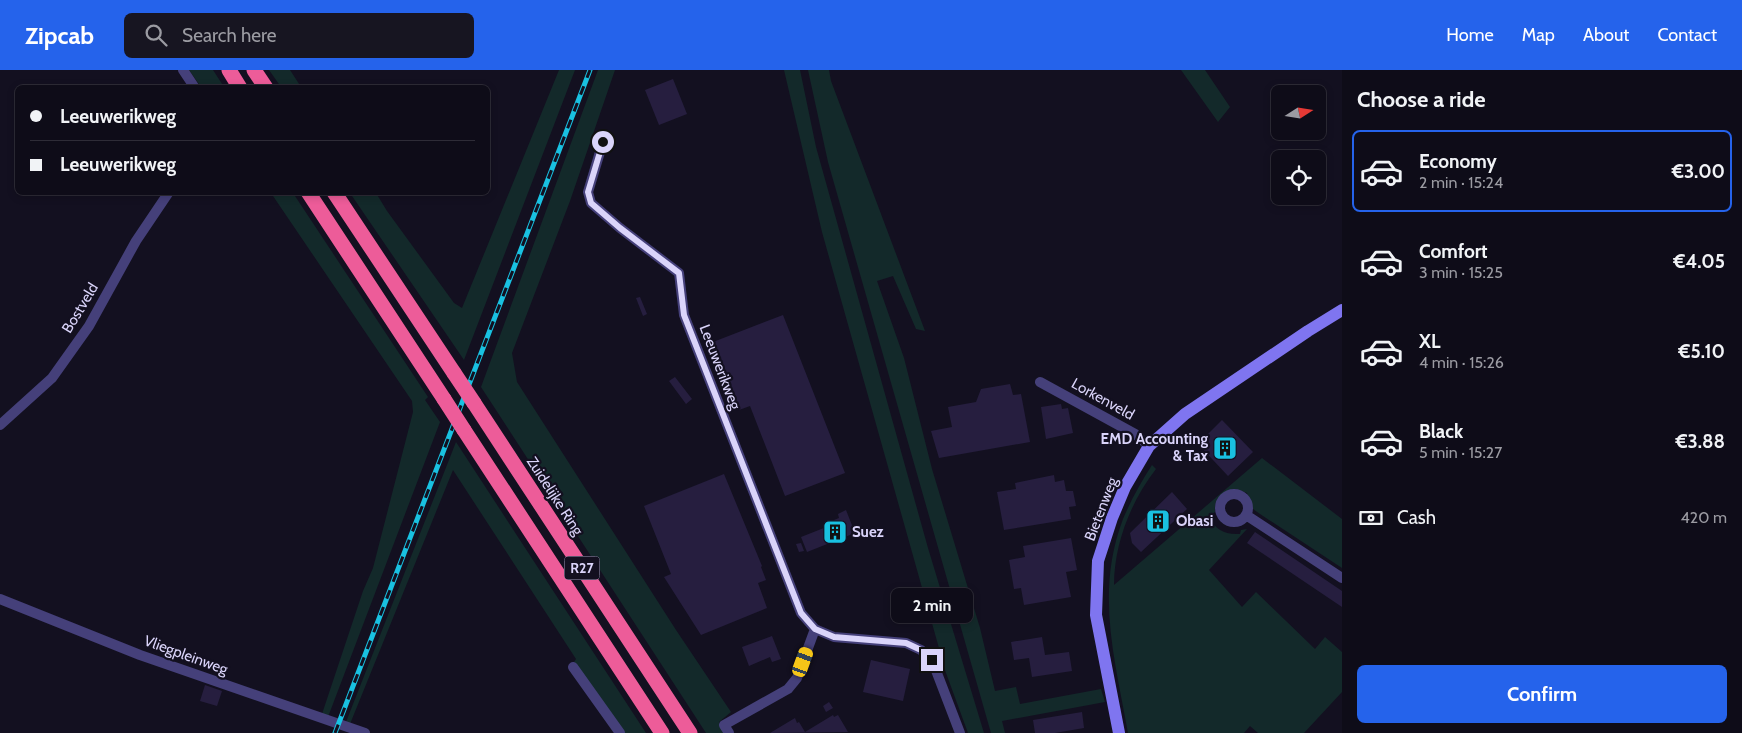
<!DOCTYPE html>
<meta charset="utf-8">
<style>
:root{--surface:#0e0c18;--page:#171521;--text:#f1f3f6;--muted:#9b9ba2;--line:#2e2c37;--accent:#2563eb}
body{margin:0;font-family:Cabin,sans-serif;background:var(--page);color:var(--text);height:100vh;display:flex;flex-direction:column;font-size:19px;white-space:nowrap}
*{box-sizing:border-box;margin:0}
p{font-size:16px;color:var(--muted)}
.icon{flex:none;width:28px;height:28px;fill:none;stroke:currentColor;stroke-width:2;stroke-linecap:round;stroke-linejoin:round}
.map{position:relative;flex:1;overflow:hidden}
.drawer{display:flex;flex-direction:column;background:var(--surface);width:400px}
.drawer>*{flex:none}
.banner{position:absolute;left:15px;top:15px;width:475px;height:110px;border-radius:8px;box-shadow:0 2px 8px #0003,0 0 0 1px var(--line);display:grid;align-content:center;height:110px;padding:0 15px;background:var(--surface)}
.needle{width:32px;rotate:78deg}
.buttons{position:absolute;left:1271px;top:15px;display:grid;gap:10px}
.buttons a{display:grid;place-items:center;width:55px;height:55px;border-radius:8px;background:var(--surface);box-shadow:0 2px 8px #0003,0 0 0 1px var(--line);font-size:25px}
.end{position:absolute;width:22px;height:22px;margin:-11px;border:6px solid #dad4fa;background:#111;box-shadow:0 0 0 2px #111}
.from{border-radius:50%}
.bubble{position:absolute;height:35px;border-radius:8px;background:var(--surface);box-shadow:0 2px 8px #0003,0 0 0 1px var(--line);font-size:16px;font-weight:800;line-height:35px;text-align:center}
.car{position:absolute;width:15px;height:30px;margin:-15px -8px;border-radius:6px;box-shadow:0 0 4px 1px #0007;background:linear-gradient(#f5c518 24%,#345 0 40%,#f5c518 0 76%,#345 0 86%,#f5c518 0)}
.banner b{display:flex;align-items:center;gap:18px;height:48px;font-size:19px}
.banner b+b{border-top:1px solid var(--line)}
.banner i{width:12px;height:12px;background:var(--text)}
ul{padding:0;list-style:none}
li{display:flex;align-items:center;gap:15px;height:82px;margin:0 10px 8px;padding:0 5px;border:2px solid transparent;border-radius:8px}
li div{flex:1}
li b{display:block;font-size:19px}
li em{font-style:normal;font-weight:800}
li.selected{border-color:var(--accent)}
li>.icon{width:45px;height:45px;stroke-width:1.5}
h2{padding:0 15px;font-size:22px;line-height:60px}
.pay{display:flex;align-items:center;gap:12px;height:55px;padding:0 15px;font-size:19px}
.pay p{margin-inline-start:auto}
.button{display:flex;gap:10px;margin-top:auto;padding:10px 15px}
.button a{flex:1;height:58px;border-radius:8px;background:var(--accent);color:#fff;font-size:20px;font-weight:800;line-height:58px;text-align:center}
header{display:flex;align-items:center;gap:30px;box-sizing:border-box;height:70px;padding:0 25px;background:var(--accent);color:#fff}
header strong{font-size:24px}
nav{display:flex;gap:28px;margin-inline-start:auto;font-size:18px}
.search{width:350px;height:45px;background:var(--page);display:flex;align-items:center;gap:12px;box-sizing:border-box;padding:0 18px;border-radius:8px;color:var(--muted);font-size:19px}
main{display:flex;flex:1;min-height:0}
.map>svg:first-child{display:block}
.green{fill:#13292a}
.building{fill:#261e3f}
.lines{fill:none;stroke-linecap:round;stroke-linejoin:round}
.street{stroke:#45407a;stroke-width:10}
.secondary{stroke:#7f75f0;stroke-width:12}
.highway{stroke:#ed5c99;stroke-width:15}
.rail-casing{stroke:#19c1e1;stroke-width:5}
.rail{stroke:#131020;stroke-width:3;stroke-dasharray:9;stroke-linecap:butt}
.highway-bridge{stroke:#ed5c99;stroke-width:15}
.route{stroke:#dad4fa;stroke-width:6}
.labels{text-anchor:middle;stroke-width:4.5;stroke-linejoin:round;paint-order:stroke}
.shield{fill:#131020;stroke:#9e99b9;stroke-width:1}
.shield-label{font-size:14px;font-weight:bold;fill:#dad4fa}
.street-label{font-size:15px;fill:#dad4fa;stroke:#131020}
.poi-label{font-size:15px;font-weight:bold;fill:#dad4fa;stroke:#131020;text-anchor:start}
</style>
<header>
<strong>Zipcab</strong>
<div class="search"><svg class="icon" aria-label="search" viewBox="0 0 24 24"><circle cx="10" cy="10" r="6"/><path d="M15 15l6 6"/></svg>Search here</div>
<nav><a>Home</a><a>Map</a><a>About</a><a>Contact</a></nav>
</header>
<main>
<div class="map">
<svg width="1342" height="663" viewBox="0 0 1342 663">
<rect width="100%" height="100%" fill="#131020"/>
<path class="green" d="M189 0H213L224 17H201Z
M269 0H290L301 17H281Z
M559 0H575L464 290 350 123H376L387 141 454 233 462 238Z
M598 0H615L570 131 512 283 517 312 676 560 731 642 719 652 725 663H706L481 317Z
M784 0H800L816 77 928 478 984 663H968L946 603 822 162Z
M808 0H829L831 11 925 261 916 259 893 206 877 211 904 288 932 399 980 558 995 621 1016 617 1020 634 1101 619 1105 632 1002 651 1005 663H991L828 92Z
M1181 0H1205L1230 37 1218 52Z
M271 123H293L428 327 425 330 440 352 328 647 322 644 363 521 373 498 413 342 412 331Z
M456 372 646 663H624L574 592 576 589 453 400 350 654 346 652Z
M1262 388 1342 449V498L1260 444 1253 439 1247 423 1236 419C1223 421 1214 427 1215 442L1208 447C1217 460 1224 465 1240 464L1241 460 1247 459 1209 500 1242 537 1256 522 1315 579 1325 567 1342 582V622L1304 663H1258L1250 656 1244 663H1128C1115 589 1095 523 1123 449 1131 430 1141 412 1152 395L1156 399C1131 431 1114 474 1114 515Z"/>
<path class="building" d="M673 9 687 44 659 55 645 20Z
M640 227 647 244 643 246 636 228Z
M783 245 845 403 785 426 750 336 739 340 713 272Z
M675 307 692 329 686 334 669 311Z
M1010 314 1013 325 1021 324 1030 372 939 388 931 361 952 357 948 337 976 332 981 319Z
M1061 334 1062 339 1068 338 1073 363 1046 369 1041 337Z
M1222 350 1253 382 1228 406 1198 374Z
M724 404 762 496 761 497 766 510 758 513 767 538 701 565 664 507 671 504 644 436Z
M1054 405 1055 412 1064 410 1066 421H1073L1076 436 1069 437 1071 449 1004 460 997 422 1016 419 1015 413Z
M1172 422 1187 439 1141 482 1132 473 1130 463Z
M846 440 855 463 807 482 801 467 834 454 837 461 838 460 834 450 839 448 838 444Z
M1255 462 1342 521V537L1247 473Z
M1071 468 1077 500 1066 502 1071 527 1024 535 1021 518 1014 519 1009 490 1025 487 1023 476Z
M801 473 804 481 799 482 796 474Z
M772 566 781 589 772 592 770 587 749 596 742 577Z
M1042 567 1045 585 1069 582 1072 601 1032 607 1029 588 1014 590 1011 572Z
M871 590 910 599 903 631 863 622Z
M205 615 222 621 217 636 200 631Z
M829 632 833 638 826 642 823 636Z
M1082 642 1084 658 1055 663H1035L1033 650Z
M833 645 834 647 838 645 848 662 770 663 795 648 797 653 799 652 805 662Z"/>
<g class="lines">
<path class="street" d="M183 0 195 18
M603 72 588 122 591 133 620 158 679 203 684 245 801 543 815 559 834 567 906 573 921 580 932 590 960 663
M1040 312 1135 364 1149 376
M0 355 52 308 89 256 136 171 169 122
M1220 438a14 14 0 1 1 28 0a14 14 0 1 1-28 0Z
M1246 445 1342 508
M0 529 140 585 365 663
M573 597 620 663
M729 663 724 655 788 619 797 608 815 559"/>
<path class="secondary" d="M1119 663 1096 545 1098 491 1112 448 1125 417 1149 376 1185 344 1308 261 1342 240"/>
<path class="highway" d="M229 0 240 18
M254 0 266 18
M308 122 444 329
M334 122 454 303
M474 333 690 663
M464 360 662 663"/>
<g class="rail-casing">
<path id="rail" d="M335 663 590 0"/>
</g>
<use href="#rail" class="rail"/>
<path class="highway-bridge" d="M454 303 474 333
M444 329 464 360"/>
</g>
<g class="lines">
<path class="route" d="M603 72 588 122 591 133 620 158 679 203 684 245 801 543 815 559 834 567 906 573 921 580 932 590"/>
</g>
<defs>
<g id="building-square" transform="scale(1.25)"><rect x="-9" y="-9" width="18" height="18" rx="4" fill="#19c1e1" stroke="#131020"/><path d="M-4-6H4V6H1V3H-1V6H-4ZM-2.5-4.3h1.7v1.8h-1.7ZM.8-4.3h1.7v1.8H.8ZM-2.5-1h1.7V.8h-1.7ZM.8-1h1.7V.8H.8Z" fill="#111"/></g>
</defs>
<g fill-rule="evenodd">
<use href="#building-square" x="1225" y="378"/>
<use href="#building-square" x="1158" y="451"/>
<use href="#building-square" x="835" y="462"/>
</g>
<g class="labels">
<rect class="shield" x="564.5" y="486.5" width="35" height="23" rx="4"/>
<g class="shield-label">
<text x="582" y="503">R27</text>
</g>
<g class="street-label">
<text transform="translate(80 238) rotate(-59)" y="5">Bostveld</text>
<text transform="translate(720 297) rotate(69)" y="5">Leeuwerikweg</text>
<text transform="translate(1103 329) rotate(29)" y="5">Lorkenveld</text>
<text transform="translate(555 426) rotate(57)" y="5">Zuidelijke Ring</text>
<text transform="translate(1101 439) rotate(-69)" y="5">Bietenweg</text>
<text transform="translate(186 585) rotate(20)" y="5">Vliegpleinweg</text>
</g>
<g class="poi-label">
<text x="1208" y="374" text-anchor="end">EMD Accounting<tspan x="1208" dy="17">&amp; Tax</tspan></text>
<text x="1176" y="456">Obasi</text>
<text x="852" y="467">Suez</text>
</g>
</g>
</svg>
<div class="buttons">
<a><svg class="needle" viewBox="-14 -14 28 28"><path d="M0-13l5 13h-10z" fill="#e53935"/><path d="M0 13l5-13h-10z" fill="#9b9ba2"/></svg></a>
<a><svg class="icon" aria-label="locate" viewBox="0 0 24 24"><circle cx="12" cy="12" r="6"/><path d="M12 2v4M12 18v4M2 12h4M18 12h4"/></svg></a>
</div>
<i class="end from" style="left:603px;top:72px"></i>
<i class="end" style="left:932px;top:590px"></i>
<div class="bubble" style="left:891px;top:518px;width:82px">2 min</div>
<i class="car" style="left:803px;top:592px;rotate:20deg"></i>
<div class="banner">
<b><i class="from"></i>Leeuwerikweg</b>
<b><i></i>Leeuwerikweg</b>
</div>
</div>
<section class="drawer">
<h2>Choose a ride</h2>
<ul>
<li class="selected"><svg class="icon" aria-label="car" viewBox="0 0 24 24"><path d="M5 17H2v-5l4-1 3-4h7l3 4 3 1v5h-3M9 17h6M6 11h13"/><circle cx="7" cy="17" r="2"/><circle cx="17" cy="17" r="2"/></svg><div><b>Economy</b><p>2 min · 15:24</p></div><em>€3.00</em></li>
<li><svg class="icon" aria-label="car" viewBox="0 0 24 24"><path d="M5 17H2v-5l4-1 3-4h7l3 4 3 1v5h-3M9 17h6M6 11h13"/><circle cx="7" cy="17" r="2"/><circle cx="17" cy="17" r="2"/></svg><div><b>Comfort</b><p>3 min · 15:25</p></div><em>€4.05</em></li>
<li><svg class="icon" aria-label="car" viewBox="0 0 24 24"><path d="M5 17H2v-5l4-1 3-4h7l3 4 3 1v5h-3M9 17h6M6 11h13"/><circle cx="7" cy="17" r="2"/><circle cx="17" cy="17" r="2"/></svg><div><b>XL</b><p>4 min · 15:26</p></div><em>€5.10</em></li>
<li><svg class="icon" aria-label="car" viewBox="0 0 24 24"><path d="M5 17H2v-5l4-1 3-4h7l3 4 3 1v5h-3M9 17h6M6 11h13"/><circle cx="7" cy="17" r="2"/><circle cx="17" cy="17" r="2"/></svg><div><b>Black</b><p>5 min · 15:27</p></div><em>€3.88</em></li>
</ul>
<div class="pay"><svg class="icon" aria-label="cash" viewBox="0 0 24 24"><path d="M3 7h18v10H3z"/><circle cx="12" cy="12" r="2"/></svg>Cash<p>420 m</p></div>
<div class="button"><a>Confirm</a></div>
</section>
</main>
